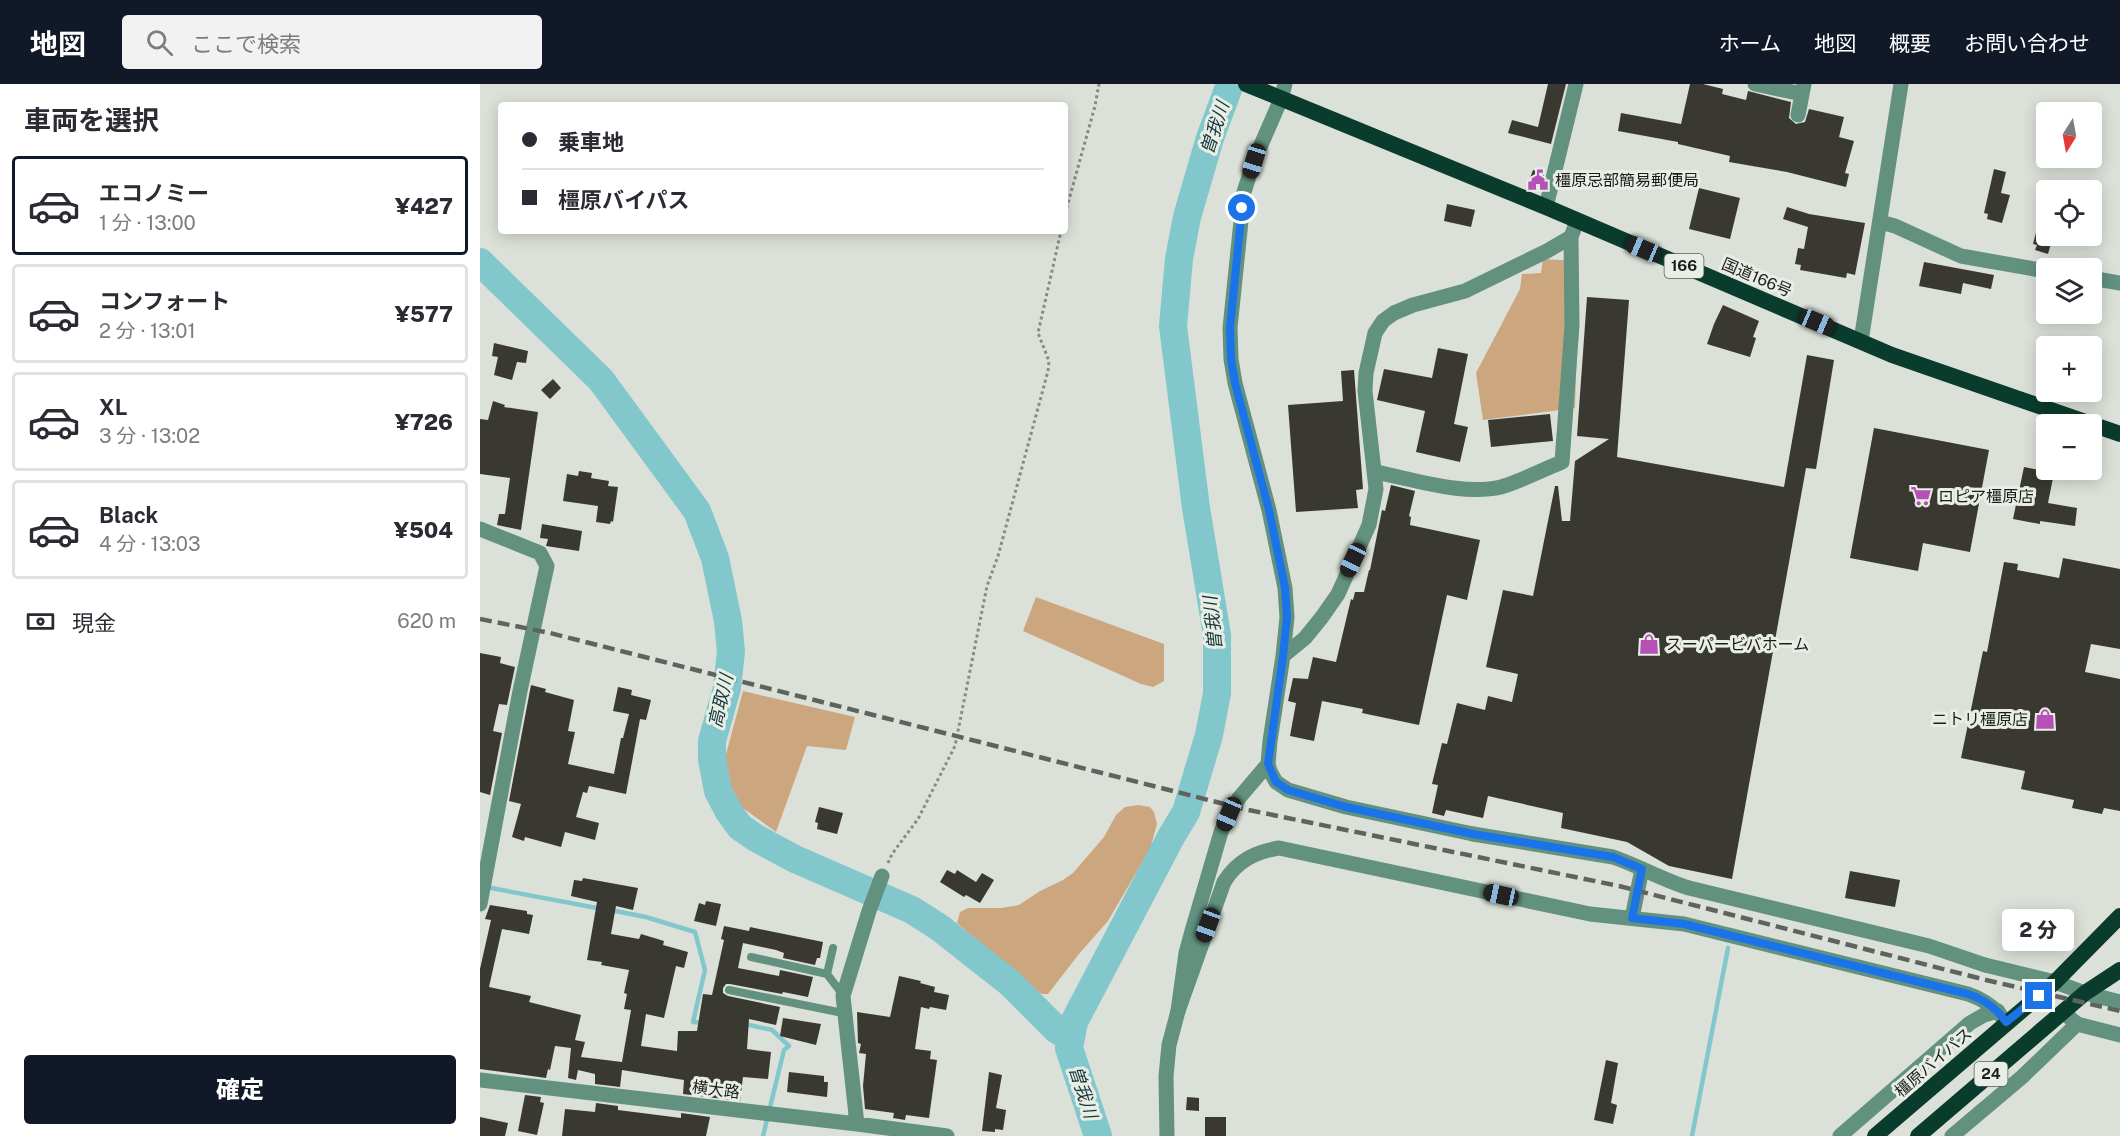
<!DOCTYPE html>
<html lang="ja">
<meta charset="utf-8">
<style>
:root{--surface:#fff;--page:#f2f2f3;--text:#2b2b33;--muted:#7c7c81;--line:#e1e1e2;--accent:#111827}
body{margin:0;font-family:"Public Sans","Noto Sans JP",sans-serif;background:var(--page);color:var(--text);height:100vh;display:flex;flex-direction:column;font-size:22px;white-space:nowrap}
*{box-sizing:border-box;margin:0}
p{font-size:20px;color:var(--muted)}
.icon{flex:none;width:33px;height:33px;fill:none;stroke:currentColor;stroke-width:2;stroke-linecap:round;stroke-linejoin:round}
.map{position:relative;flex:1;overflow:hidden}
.drawer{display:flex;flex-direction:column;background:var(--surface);width:480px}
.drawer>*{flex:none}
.guide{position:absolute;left:18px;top:18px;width:570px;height:132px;border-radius:6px;box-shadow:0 3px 15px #0003;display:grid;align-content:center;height:132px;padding:0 24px;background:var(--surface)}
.needle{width:39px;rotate:191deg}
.tools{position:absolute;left:1556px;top:18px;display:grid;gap:12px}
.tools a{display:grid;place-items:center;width:66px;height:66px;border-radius:6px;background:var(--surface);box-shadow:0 3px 15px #0003;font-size:30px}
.end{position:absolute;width:27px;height:27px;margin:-14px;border:8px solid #1a73e8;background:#fff;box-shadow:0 0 0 3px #fff}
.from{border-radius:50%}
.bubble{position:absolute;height:42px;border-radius:6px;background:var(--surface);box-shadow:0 3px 15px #0003;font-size:20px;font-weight:800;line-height:42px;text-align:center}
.car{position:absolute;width:18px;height:36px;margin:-18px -9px;border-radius:8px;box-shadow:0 0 4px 2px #0007;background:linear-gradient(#222 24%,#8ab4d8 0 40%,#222 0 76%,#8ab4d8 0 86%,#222 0)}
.guide b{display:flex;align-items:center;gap:21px;height:57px;font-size:22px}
.guide b+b{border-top:2px solid var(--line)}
.guide i{width:15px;height:15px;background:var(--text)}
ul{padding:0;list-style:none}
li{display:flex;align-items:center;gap:18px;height:99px;margin:0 12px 9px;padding:0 12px;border:3px solid var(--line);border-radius:6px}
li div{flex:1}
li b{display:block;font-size:22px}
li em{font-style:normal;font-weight:800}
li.selected{border-color:var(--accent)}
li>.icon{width:54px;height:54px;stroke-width:1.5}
h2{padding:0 24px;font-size:27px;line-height:72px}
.pay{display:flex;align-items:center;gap:15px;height:66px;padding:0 24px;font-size:22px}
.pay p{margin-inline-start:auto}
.primary-button{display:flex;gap:12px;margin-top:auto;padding:12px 24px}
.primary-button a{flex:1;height:69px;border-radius:6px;background:var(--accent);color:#fff;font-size:24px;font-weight:800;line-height:69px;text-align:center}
header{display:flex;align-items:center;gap:36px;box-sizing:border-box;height:84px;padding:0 30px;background:var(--accent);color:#fff}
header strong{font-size:28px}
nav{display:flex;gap:33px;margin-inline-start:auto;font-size:21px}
.search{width:420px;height:54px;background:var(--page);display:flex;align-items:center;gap:15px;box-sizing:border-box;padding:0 21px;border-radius:6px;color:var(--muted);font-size:22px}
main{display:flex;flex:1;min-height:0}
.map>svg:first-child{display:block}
.forest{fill:#cca67e}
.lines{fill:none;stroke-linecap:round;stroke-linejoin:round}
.stream{stroke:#82c7cb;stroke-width:4.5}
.river{stroke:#82c7cb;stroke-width:28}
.building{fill:#3a3931}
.path{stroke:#878b85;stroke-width:3;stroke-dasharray:3 3;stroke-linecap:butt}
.service{stroke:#62917f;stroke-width:8}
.minor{stroke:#62917f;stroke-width:15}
.tertiary{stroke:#62917f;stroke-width:15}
.trunk{stroke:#0a3c2d;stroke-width:16}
.rail{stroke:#5f635e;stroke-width:4.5;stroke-dasharray:12 6;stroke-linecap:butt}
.route{stroke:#1a73e8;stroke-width:8}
.labels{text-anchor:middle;stroke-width:6;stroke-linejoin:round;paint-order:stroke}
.shield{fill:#e8eee5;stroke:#585c57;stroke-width:1.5}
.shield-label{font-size:15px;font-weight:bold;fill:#1b1d1a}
.poi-label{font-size:16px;fill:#1b1d1a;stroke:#e8eee5;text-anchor:start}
.street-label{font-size:16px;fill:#1b1d1a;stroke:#e8eee5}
.water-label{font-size:18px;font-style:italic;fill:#16383b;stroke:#e8eee5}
</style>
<header>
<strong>地図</strong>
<div class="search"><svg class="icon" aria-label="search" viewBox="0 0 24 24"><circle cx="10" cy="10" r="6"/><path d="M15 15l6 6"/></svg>ここで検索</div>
<nav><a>ホーム</a><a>地図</a><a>概要</a><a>お問い合わせ</a></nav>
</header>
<main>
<section class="drawer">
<h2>車両を選択</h2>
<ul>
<li class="selected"><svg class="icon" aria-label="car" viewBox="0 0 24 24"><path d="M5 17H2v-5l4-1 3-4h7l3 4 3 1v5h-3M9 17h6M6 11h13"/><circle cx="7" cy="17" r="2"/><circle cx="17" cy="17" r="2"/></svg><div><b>エコノミー</b><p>1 分 · 13:00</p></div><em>¥427</em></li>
<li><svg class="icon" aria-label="car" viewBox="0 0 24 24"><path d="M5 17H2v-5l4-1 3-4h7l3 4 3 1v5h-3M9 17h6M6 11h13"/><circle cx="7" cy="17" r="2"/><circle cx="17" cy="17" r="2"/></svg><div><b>コンフォート</b><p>2 分 · 13:01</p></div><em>¥577</em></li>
<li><svg class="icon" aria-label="car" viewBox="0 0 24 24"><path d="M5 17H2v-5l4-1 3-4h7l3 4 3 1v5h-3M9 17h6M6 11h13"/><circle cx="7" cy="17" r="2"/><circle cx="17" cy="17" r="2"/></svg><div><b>XL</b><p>3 分 · 13:02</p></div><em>¥726</em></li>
<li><svg class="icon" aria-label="car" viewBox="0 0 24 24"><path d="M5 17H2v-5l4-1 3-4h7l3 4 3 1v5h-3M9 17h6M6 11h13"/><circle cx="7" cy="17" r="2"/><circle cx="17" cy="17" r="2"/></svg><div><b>Black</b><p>4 分 · 13:03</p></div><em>¥504</em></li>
</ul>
<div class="pay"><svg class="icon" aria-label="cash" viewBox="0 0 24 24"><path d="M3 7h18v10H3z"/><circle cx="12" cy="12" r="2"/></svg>現金<p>620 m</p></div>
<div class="primary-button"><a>確定</a></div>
</section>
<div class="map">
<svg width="1640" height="1052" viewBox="0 0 1640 1052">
<rect width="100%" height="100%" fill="#dbe1d8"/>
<path class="forest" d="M1063 175 1097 177 1098 232 1095 324 1003 336 996 289 1040 205 1042 190 1061 189Z
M556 513 684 560V597L673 603 661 600 543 547Z
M263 607 375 633 366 666 327 662 296 748 256 719 248 697 245 674Z
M658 721 670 723 674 728 677 740 670 765 628 837 599 870 568 910H562L556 906 477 839 480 828 488 824H521L539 821 560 807 583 796 593 789 624 753 636 731 645 723Z"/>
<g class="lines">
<path class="stream" d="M6 803 122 825
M130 826 166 833 215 848 225 886 213 938 224 939
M265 940 292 946 309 962 304 966 283 1052
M1212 1052 1248 864"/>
<path class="river" d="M0 178 121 296 217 427 235 474 248 537 251 567 247 604 232 657V675L238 707 249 728 260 743 276 754 315 775 432 826 460 844 530 899 577 946 589 953
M618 1052 589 964 594 938 691 753 706 728 729 651 737 609V551L716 424 693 242 699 175 707 133 730 54 750 0"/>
</g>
<path class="building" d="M1068 0H1086L1071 60 1028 49 1032 36 1058 43Z
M1210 0H1223L1243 5 1242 10 1266 16 1268 7 1311 18 1309 34 1316 40 1325 38 1329 25 1364 33 1359 53 1374 57 1365 89 1369 90 1366 103 1307 88 1249 78 1250 72 1198 60V58L1138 47 1141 29 1201 40Z
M1514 85 1526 88 1521 109 1530 111 1522 139 1507 135 1508 130 1504 129Z
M1053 86 1064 90 1061 104 1048 100Z
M1219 104 1260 114 1250 155 1209 145Z
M967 120 995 126 991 143 964 137Z
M1307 123 1329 130 1385 139 1375 191 1367 189 1366 194 1320 186 1321 181 1315 180 1318 164 1324 165 1328 143 1303 135Z
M1562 126H1566V152H1573L1568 170 1555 166 1557 161 1553 160Z
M1444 178 1514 191 1511 205 1483 199 1481 210 1439 202Z
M1107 213 1149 216 1137 373 1304 403 1327 271 1354 276 1336 385 1326 384 1252 795 1189 782 1147 758 1081 744 1083 729 1008 712 1003 734 966 726 964 732 952 729 958 701 952 700 962 659 967 660 977 619 1005 626 1008 612 1032 618 1038 590 1006 583 1023 506 1053 512 1075 402H1078L1082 437H1090L1095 377 1129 355 1097 352Z
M1243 221 1279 237 1273 253 1276 254 1270 273 1227 260 1234 240Z
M14 259 48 267 46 279 37 278 32 296 14 291 18 273 12 272Z
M958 264 988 270 974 340 988 343 980 378 936 368 945 327 897 316 904 285 952 294Z
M874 286 883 405 876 406 878 424 816 428 808 321 863 317 861 287Z
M73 295 81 304 70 315 61 306Z
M13 317 25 321 24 323 58 328 41 446 17 441 19 430H25L30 394 0 390V335L8 336Z
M1070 330 1073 357 1011 363 1008 336Z
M1394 344 1509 366 1490 468 1443 459 1438 487 1370 474Z
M1544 383 1574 389 1568 419 1597 424 1595 442 1560 437V440L1533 435Z
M99 387 112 389 111 394 129 397 128 402 138 403 133 438 131 437 130 440 116 438 118 422 83 417 87 390 98 392Z
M911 401 935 407 929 432 931 433 930 441 1000 456 987 516 967 511 939 641 882 629 883 625 842 617 834 657 810 652 816 619 808 617 813 594 828 595 833 573 856 578 871 515 873 516 875 508H884L889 486H890L902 426 905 427Z
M62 440 102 447 99 467 66 462 68 455 60 454Z
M1583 474 1640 485V565L1611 560 1605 588 1640 595V727L1624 724 1622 730 1592 724 1594 716 1541 705 1545 687 1481 674 1503 567 1507 568 1524 478 1538 480 1537 486 1579 494Z
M0 569 21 573 20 579 35 583 27 621 19 620 13 647 22 649 10 711 0 708Z
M51 601 66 605 65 608 94 616 88 647 95 648 88 680 134 690 141 654H143L149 630 133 627 138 603 152 606 151 611 171 616 166 636 160 635 146 710 109 702 107 709 103 708 96 733 119 739 115 756 85 748 81 763 45 753 44 757 32 753 41 720 29 717Z
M339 723 363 729 357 750 337 745 338 739 335 738Z
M467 786 475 790 477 786 496 798 502 789 514 796 500 819 486 811 484 813 460 798Z
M1370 787 1420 796 1415 823 1365 814Z
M103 794 158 804 153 826 136 822 131 850 159 855 161 850 184 857 183 861 208 868 204 884 196 882 184 934 166 930 161 962 197 967 198 947H217L223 910 232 911 244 856 241 855 244 842 269 847 270 843 343 858 340 874H337L335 881 303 874 304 869 296 866 263 859 258 884 299 892 300 886 333 893 328 913 303 908 302 910 250 900H246L243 904V909L248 912 300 923 296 941 269 935 267 965 291 968 288 995 263 993 260 1017 203 1010 204 996 142 986 140 1003 115 1000V990L98 986 96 996 88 994 91 964 75 962 70 986 68 985 66 994 0 985V885L11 836 5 835 10 821 47 827V830L53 831 49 850 22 845 9 903 51 912 49 918 101 931 95 956 105 958 101 973 142 978 151 926 144 925 147 910 144 909 149 886 121 881 122 878 107 876 117 818 91 812 94 796 102 797Z
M226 817 241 820 236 842 214 837 219 819 225 821Z
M419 892 441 897 440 899 455 903 454 908 469 911 466 926 450 923 449 925 441 923 435 965 451 967 450 975 457 976 449 1034 426 1031 425 1036 413 1034 414 1029 385 1025 383 1002 386 970 379 969 381 960 378 959 377 928 410 933Z
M303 934 341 940 336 961 300 952Z
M1126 976 1138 979 1131 1019 1137 1021 1133 1040 1114 1036Z
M309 988 344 992V998H348L347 1013 307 1008Z
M509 988 522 991 516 1024 526 1026 523 1046 515 1045V1048L502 1047Z
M45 1011 61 1013 60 1018 64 1019 57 1051 38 1047Z
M707 1013 719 1014V1027L706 1026Z
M116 1019 138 1022V1026L201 1034V1029L230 1033 226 1052H82L85 1025 115 1028Z
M0 1033 28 1039 25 1052H0Z
M725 1033H746V1052H725Z"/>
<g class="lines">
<path class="path" d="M585 130 615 22 619 0
M408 779 412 770 438 735 475 662 507 502 518 472 568 287 569 277 558 249 581 147"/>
<path class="service" d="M271 873 347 890 363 911
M347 890 353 864
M249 906 363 929"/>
<path class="minor" d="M805 0 801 15 774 77 764 108 750 244 751 275 755 299 789 426 805 504 807 533 803 572 790 657 788 680 790 687 796 698 808 706 866 723 993 750
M1275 0 1322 10
M1318 31 1324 0
M1066 123 1096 0
M1400 138 1415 142 1481 172 1566 187
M1611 194 1640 199
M895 388C933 395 983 412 1021 403 1041 397 1062 386 1082 378L1092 241 1091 153
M0 445 60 469 67 482 40 607 0 820
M803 572 825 554 842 533 858 510 889 441 896 405 885 307 886 289 895 249 903 237 914 229 933 221 985 207 1067 167 1091 153 1097 137
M1152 834 1162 785
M1505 881 1575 898
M0 996 377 1040 467 1052
M377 1040 363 912 389 827 402 792
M687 1052 686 992 689 961 698 927 706 869 712 847 741 748 749 730 759 714 788 680
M1360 1052 1490 939 1504 931 1518 927
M1472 1052 1542 993 1597 940 1583 928"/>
<path class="tertiary" d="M1381 257 1421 0
M993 750 1133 773C1159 782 1183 796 1209 804L1449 862 1505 881
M1575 898 1605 909 1640 918
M698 927 744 798C757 777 775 768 799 764L1110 830 1204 840 1488 910C1505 916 1516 924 1526 938
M1597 940 1640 951"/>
<path class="trunk" d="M766 0 1066 123 1412 271 1640 350
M1395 1052 1575 898 1640 832
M1438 1052 1605 909 1640 886"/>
<path class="rail" d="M0 535 70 549 764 725 1139 802 1506 896 1640 927"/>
</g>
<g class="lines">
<path class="route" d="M762 124 750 244 751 275 755 299 789 426 805 504 807 533 803 572 788 680 796 698 808 706 866 723 993 750 1133 773 1162 785 1152 834 1204 840 1488 910C1505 916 1516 924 1526 938L1559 912"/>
</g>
<defs>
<g id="civic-bare" transform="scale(1.62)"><path d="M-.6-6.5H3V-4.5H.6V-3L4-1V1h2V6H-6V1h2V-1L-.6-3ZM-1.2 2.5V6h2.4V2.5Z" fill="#b450b6" stroke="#e8eee5" stroke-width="2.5" paint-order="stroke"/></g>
<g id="supermarket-bare" transform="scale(1.62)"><path d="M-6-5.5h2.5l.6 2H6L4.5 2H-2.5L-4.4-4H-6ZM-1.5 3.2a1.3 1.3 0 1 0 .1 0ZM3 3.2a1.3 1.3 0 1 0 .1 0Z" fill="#b450b6" stroke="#e8eee5" stroke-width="2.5" paint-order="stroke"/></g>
<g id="shop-bare" transform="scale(1.62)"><path d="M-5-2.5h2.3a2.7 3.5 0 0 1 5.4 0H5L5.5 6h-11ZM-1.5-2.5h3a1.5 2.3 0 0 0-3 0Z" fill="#b450b6" stroke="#e8eee5" stroke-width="2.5" paint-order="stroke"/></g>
</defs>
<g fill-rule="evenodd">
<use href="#civic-bare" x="1058" y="96"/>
<use href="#supermarket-bare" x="1441" y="412"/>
<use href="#shop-bare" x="1169" y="560"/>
<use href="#shop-bare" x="1565" y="635"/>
</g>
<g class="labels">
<g class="shield">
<rect x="1184.5" y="170" width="39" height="24" rx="4.5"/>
<rect x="1494.5" y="978" width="33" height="24" rx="4.5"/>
</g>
<g class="shield-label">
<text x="1204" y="187">166</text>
<text x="1511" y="995">24</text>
</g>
<g class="poi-label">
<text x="1075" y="102">橿原忌部簡易郵便局</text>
<text x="1458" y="418">ロピア橿原店</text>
<text x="1186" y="566">スーパービバホーム</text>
<text x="1548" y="641" text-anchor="end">ニトリ橿原店</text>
</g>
<g class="street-label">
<text transform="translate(1277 193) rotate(23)" y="6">国道166号</text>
<text transform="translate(1453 978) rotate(-41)" y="6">橿原バイパス</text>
<text transform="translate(236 1005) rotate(7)" y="6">横大路</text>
</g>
<g class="water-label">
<text transform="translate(735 44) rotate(-72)" y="6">曽我川</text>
<text transform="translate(733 539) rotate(-96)" y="6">曽我川</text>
<text transform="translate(241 617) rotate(-77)" y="6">高取川</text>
<text transform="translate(603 1008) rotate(72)" y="6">曽我川</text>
</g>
</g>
</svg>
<div class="tools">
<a><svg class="needle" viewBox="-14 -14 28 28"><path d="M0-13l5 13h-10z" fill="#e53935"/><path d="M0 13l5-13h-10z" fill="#7c7c81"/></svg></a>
<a><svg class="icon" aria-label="locate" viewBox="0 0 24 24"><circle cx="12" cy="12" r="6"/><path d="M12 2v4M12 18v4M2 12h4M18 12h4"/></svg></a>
<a><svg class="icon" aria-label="layers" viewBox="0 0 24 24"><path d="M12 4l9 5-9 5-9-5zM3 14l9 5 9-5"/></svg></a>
<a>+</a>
<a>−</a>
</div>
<i class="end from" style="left:762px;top:124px"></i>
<i class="end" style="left:1559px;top:912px"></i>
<div class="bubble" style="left:1522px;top:825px;width:72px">2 分</div>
<i class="car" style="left:774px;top:77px;rotate:197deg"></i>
<i class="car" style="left:1163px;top:165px;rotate:293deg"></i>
<i class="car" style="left:1337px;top:238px;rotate:113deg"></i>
<i class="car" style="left:873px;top:476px;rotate:205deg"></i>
<i class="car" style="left:749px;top:730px;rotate:203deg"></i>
<i class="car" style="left:1021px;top:811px;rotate:282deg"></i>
<i class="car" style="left:728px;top:841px;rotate:200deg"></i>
<div class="guide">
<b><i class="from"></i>乗車地</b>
<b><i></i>橿原バイパス</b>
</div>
</div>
</main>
